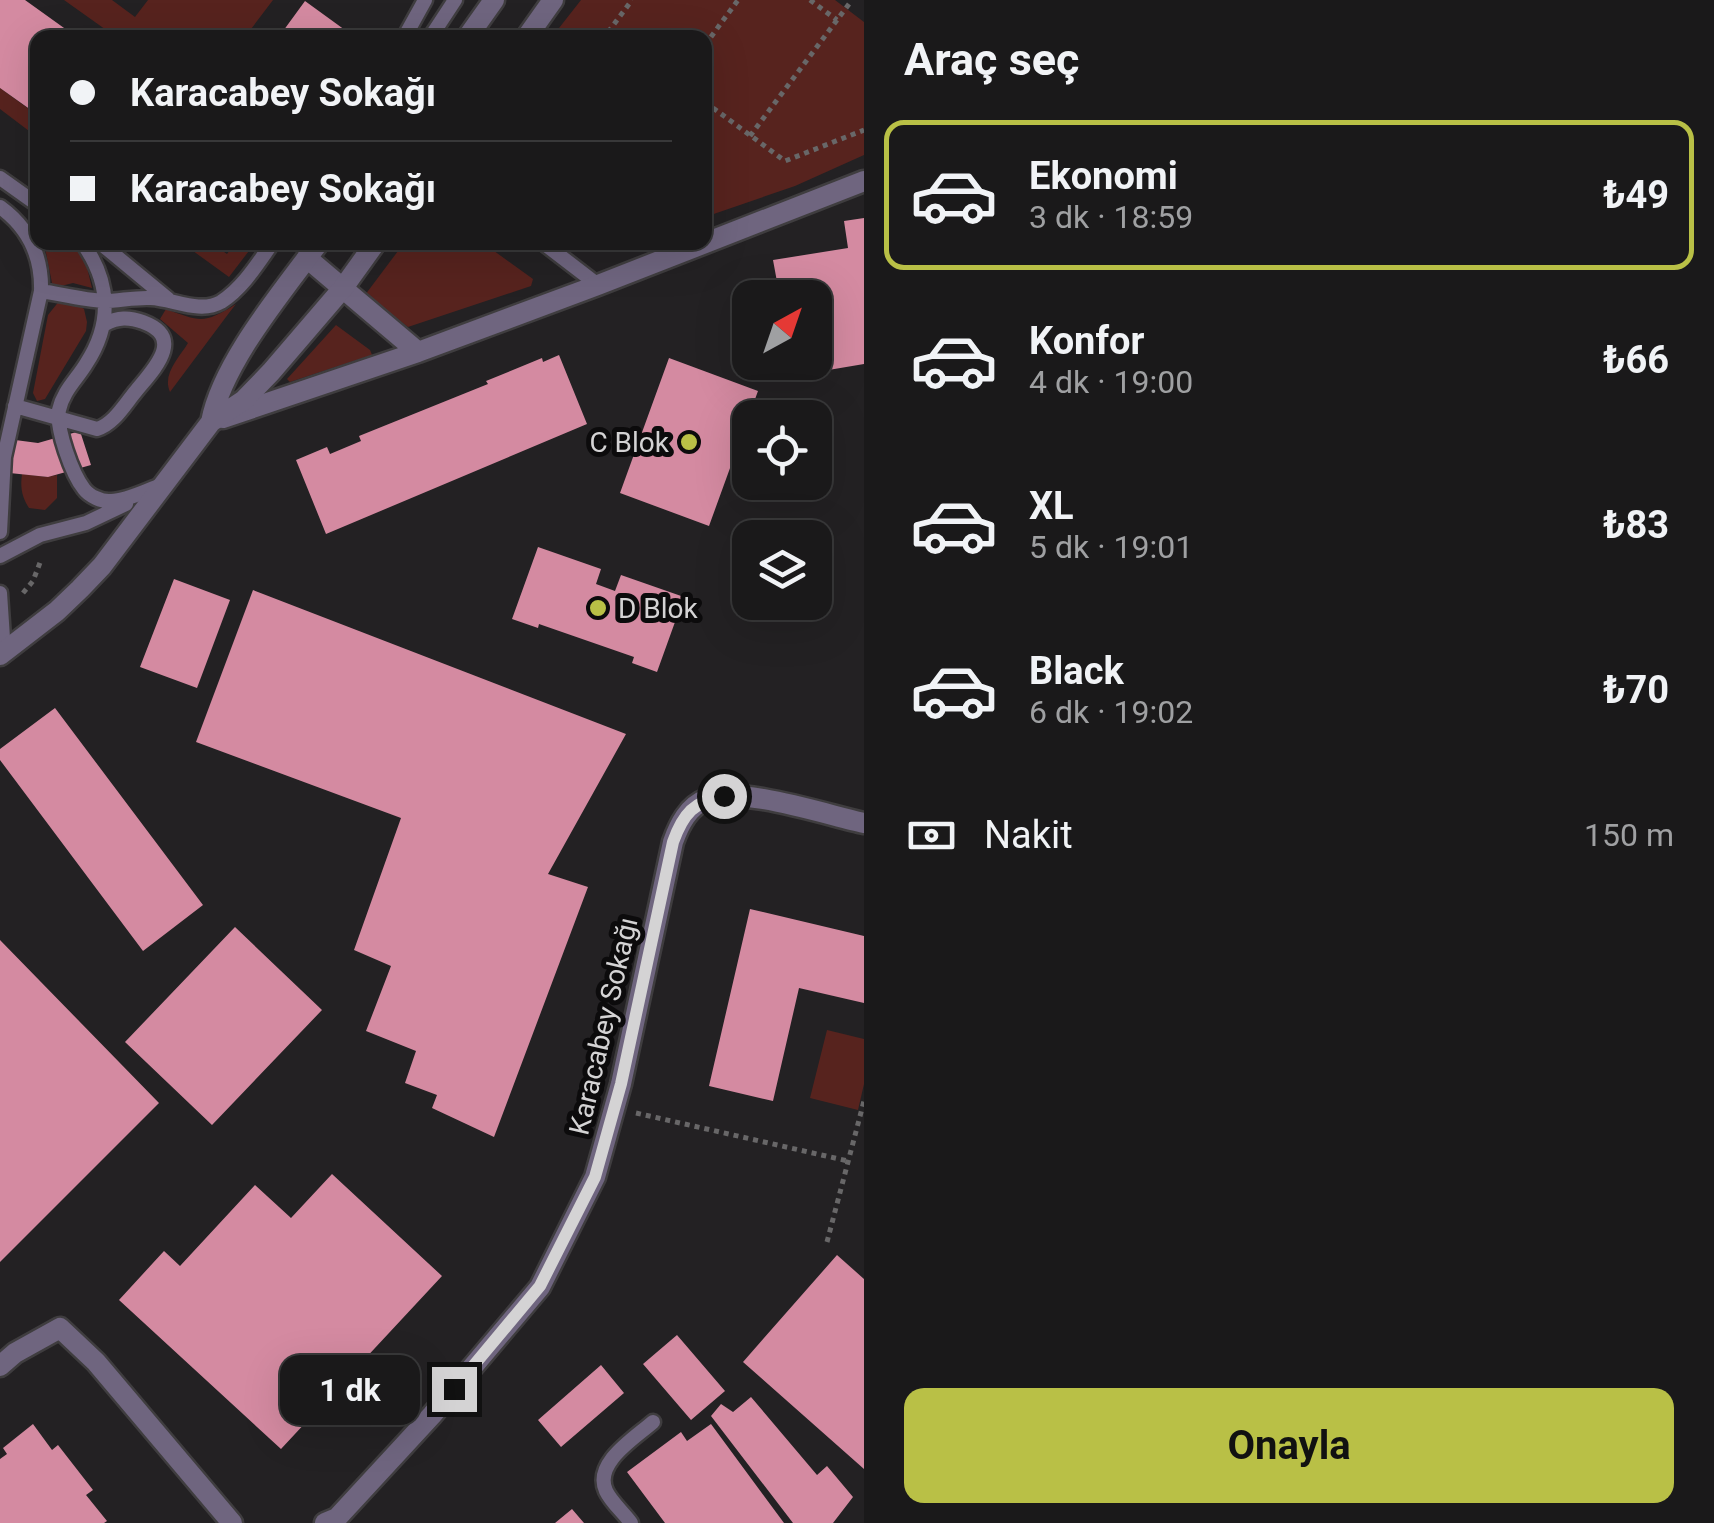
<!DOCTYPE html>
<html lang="tr">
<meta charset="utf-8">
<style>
:root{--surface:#1a191a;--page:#272627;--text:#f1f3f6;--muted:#9fa0a2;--line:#383839;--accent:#b9c046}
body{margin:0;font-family:Roboto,sans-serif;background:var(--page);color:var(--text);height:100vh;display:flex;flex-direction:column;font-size:38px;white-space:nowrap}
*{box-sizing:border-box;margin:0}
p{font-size:32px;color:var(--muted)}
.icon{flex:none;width:55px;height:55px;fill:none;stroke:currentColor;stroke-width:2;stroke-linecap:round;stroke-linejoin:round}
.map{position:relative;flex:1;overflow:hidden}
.details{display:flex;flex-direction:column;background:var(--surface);width:850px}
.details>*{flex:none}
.guide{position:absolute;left:30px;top:30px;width:682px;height:220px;border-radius:20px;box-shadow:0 10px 40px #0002,0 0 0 2px var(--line);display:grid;align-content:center;height:220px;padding:0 40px;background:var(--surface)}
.needle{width:65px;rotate:40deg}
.controls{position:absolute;left:732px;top:280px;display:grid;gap:20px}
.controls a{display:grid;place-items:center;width:100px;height:100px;border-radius:20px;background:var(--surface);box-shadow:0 10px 40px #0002,0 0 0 2px var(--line);font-size:50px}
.end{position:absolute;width:45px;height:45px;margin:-22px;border:12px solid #d4d3d4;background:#111;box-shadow:0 0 0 5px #111}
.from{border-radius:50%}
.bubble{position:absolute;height:70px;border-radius:20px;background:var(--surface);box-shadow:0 10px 40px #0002,0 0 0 2px var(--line);font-size:32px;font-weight:700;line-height:70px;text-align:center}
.guide b{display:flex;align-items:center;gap:35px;height:95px;font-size:38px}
.guide b+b{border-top:2px solid var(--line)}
.guide i{width:25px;height:25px;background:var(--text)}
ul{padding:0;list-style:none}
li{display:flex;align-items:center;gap:30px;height:150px;margin:0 20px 15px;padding:0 20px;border:5px solid transparent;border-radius:20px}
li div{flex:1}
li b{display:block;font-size:38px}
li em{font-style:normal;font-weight:700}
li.selected{border-color:var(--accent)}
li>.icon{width:90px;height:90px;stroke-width:1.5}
h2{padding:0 40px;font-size:45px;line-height:120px}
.pay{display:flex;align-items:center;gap:25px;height:110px;padding:0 40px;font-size:38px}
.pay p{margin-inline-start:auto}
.button{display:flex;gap:20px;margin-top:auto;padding:20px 40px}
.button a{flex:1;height:115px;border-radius:20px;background:var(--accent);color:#111;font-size:40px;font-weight:700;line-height:115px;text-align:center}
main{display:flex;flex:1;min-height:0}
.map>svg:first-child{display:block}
.green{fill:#57231e}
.building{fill:#d48aa1}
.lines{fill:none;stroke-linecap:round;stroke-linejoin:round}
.service-casing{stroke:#3f3d3f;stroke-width:19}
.minor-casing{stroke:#3f3d3f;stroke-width:25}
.tertiary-casing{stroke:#3f3d3f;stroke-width:25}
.path{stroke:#686768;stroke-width:5;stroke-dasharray:5 5;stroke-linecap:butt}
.service{stroke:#6f657f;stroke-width:14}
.minor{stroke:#6f657f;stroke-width:20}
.tertiary{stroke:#6f657f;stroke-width:20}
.route{stroke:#d4d3d4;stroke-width:12}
.poi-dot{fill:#b9c046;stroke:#0c0b0c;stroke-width:4}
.labels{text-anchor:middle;stroke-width:10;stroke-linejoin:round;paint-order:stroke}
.poi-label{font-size:28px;fill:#d4d3d4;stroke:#0c0b0c;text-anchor:end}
.street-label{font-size:28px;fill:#d4d3d4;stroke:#0c0b0c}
</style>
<main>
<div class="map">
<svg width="864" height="1523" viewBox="0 0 864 1523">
<rect width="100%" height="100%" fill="#232123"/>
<path class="green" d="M64 0H112L135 17 148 0H273L245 37H116Z
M581 0H835L864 22V155L795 186 705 217V38L552 37Z
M0 88 37 115V137L0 109Z
M44 243H72L85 259 92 288 73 283 53 288Z
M182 243H211L227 254 235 243H255L229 277Z
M404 243H483L533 279 531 286 408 327 365 295Z
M60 300 78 305 84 309 87 322 86 331 45 399 37 401 33 393 48 315Z
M236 304 229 313 170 392C162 374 179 358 188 343L160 319 166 309C201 322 204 324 236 304Z
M336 325 370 350 372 355 290 382 287 379Z
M22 474 47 477 57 475V498L45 510 29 508C22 498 20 487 22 474Z
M827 1030 864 1039V1084L858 1110 810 1098Z"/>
<path class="building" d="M0 0H25L78 38H38V115L0 88Z
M305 1 356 38H278Z
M864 218V364L793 376 790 362H815V298H780L773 260 848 248 844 221Z
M559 355 587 424 326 534 296 460 327 447 330 454 361 441 359 436 488 384 486 381 542 358 543 362Z
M669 358 758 391 709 526 620 493Z
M80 431 91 465 48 477 0 472V438L38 443Z
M538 547 601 569 596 584 615 591 621 575 684 597 657 672 632 663 634 657 539 624 538 628 512 619Z
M174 579 230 600 197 688 140 667Z
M253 590 626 734 548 874 588 887 494 1137 432 1108 437 1095 405 1083 416 1051 366 1031 391 966 354 950 401 818 196 742Z
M55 708 203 905 143 951 0 760V749Z
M750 909 864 936V1003L799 988 773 1101 709 1086Z
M235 927 322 1010 212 1125 125 1042Z
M0 940 159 1103 0 1262Z
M332 1174 442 1276 281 1449 119 1300 164 1251 180 1266 255 1185 291 1218Z
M837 1255 864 1279V1469L743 1362Z
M677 1335 725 1391 691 1420 643 1364Z
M601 1365 624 1393 561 1447 538 1420Z
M751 1397 817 1475 827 1466 853 1497 833 1523H793L711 1416 721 1404 733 1412Z
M33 1424 52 1450 58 1445 93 1490 86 1495 107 1521 104 1523H0V1459L7 1454 3 1448Z
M711 1424 784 1523H665L627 1472 681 1432 687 1441Z
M572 1509 584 1523H555Z"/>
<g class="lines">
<g class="service-casing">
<path id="service" d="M404 38 425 0
M430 38 455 0
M0 178 38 205
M0 207C29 228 42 256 41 291L4 457 0 532
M82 242C110 281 113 323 86 364 77 379 63 391 59 410 56 429 72 474 84 489 89 496 102 502 111 501 127 501 147 490 162 485
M99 242 168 299
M542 242 598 285
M41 291C61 294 83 300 104 301 119 301 135 297 151 298 173 299 200 314 221 302 243 288 258 263 273 242
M15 406 97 429C114 424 125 404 136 391 153 370 186 338 143 322 129 317 118 317 105 324
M0 556 40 535 86 523 126 504
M0 593 3 638 0 652
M631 1523C624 1513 611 1502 606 1491 593 1463 635 1438 653 1422"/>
</g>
<g class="minor-casing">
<path id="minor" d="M307 258 418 352
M223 418 418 352 598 285 864 181
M0 1366 15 1353 60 1328 96 1362 232 1523
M325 1523 337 1518 432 1415 540 1287 595 1177 621 1084 673 842C679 825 688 806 707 799 740 786 827 815 864 823"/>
</g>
<g class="tertiary-casing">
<path id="tertiary" d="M467 38 494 0
M526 38 553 0
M211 422C222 363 283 291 319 242
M0 655 57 611 80 589 102 566 211 422 244 400 271 372 343 288 376 242"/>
</g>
<path class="path" d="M810 0 837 20
M618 38 609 31 632 0
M705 45 738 0
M705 102 785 161 864 130
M750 136 852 0
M23 593 33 581 41 560
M636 1113 848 1161
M827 1242 864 1101"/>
<use href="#service" class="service"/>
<use href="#minor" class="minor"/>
<use href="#tertiary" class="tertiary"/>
</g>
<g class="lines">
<path class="route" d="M454 1389 540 1286 595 1177 621 1084 673 842C683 814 694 801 724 796"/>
</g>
<g class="poi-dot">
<circle cx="689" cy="442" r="10"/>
<circle cx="598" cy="608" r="10"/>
</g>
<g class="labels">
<g class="poi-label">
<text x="669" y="452">C Blok</text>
<text x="618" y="618" text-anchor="start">D Blok</text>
</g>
<g class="street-label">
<text transform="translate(603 1026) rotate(-77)" y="10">Karacabey Sokağı</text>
</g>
</g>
</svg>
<div class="controls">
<a><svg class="needle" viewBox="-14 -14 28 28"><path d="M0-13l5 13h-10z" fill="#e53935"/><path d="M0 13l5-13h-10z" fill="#9fa0a2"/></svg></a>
<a><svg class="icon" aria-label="locate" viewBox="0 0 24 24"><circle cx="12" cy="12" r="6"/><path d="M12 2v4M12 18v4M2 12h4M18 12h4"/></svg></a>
<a><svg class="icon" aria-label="layers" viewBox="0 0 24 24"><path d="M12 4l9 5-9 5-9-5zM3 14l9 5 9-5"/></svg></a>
</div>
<i class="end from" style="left:724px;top:796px"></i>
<i class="end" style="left:454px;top:1389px"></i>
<div class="bubble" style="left:280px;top:1355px;width:140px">1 dk</div>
<div class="guide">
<b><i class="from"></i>Karacabey Sokağı</b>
<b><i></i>Karacabey Sokağı</b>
</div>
</div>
<section class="details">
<h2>Araç seç</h2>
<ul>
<li class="selected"><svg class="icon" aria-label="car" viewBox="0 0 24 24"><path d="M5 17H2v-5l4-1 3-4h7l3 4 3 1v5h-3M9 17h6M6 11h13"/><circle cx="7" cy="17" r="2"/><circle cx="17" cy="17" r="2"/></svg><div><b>Ekonomi</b><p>3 dk · 18:59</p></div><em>₺49</em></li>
<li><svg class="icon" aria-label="car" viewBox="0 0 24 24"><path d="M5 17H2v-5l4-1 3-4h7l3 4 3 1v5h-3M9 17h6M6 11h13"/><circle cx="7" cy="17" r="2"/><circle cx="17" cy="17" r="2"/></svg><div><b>Konfor</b><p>4 dk · 19:00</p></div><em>₺66</em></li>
<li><svg class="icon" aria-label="car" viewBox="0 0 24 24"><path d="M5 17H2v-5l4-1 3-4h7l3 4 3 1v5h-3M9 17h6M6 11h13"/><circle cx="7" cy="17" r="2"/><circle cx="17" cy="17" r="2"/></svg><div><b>XL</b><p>5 dk · 19:01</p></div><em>₺83</em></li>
<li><svg class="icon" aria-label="car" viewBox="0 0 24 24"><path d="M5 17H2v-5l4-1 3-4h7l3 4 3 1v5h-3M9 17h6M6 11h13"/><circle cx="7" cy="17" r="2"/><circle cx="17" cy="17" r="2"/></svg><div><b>Black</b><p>6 dk · 19:02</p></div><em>₺70</em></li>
</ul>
<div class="pay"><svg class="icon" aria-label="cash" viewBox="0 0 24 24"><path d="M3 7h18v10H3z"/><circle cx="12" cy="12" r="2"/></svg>Nakit<p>150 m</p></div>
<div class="button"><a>Onayla</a></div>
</section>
</main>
